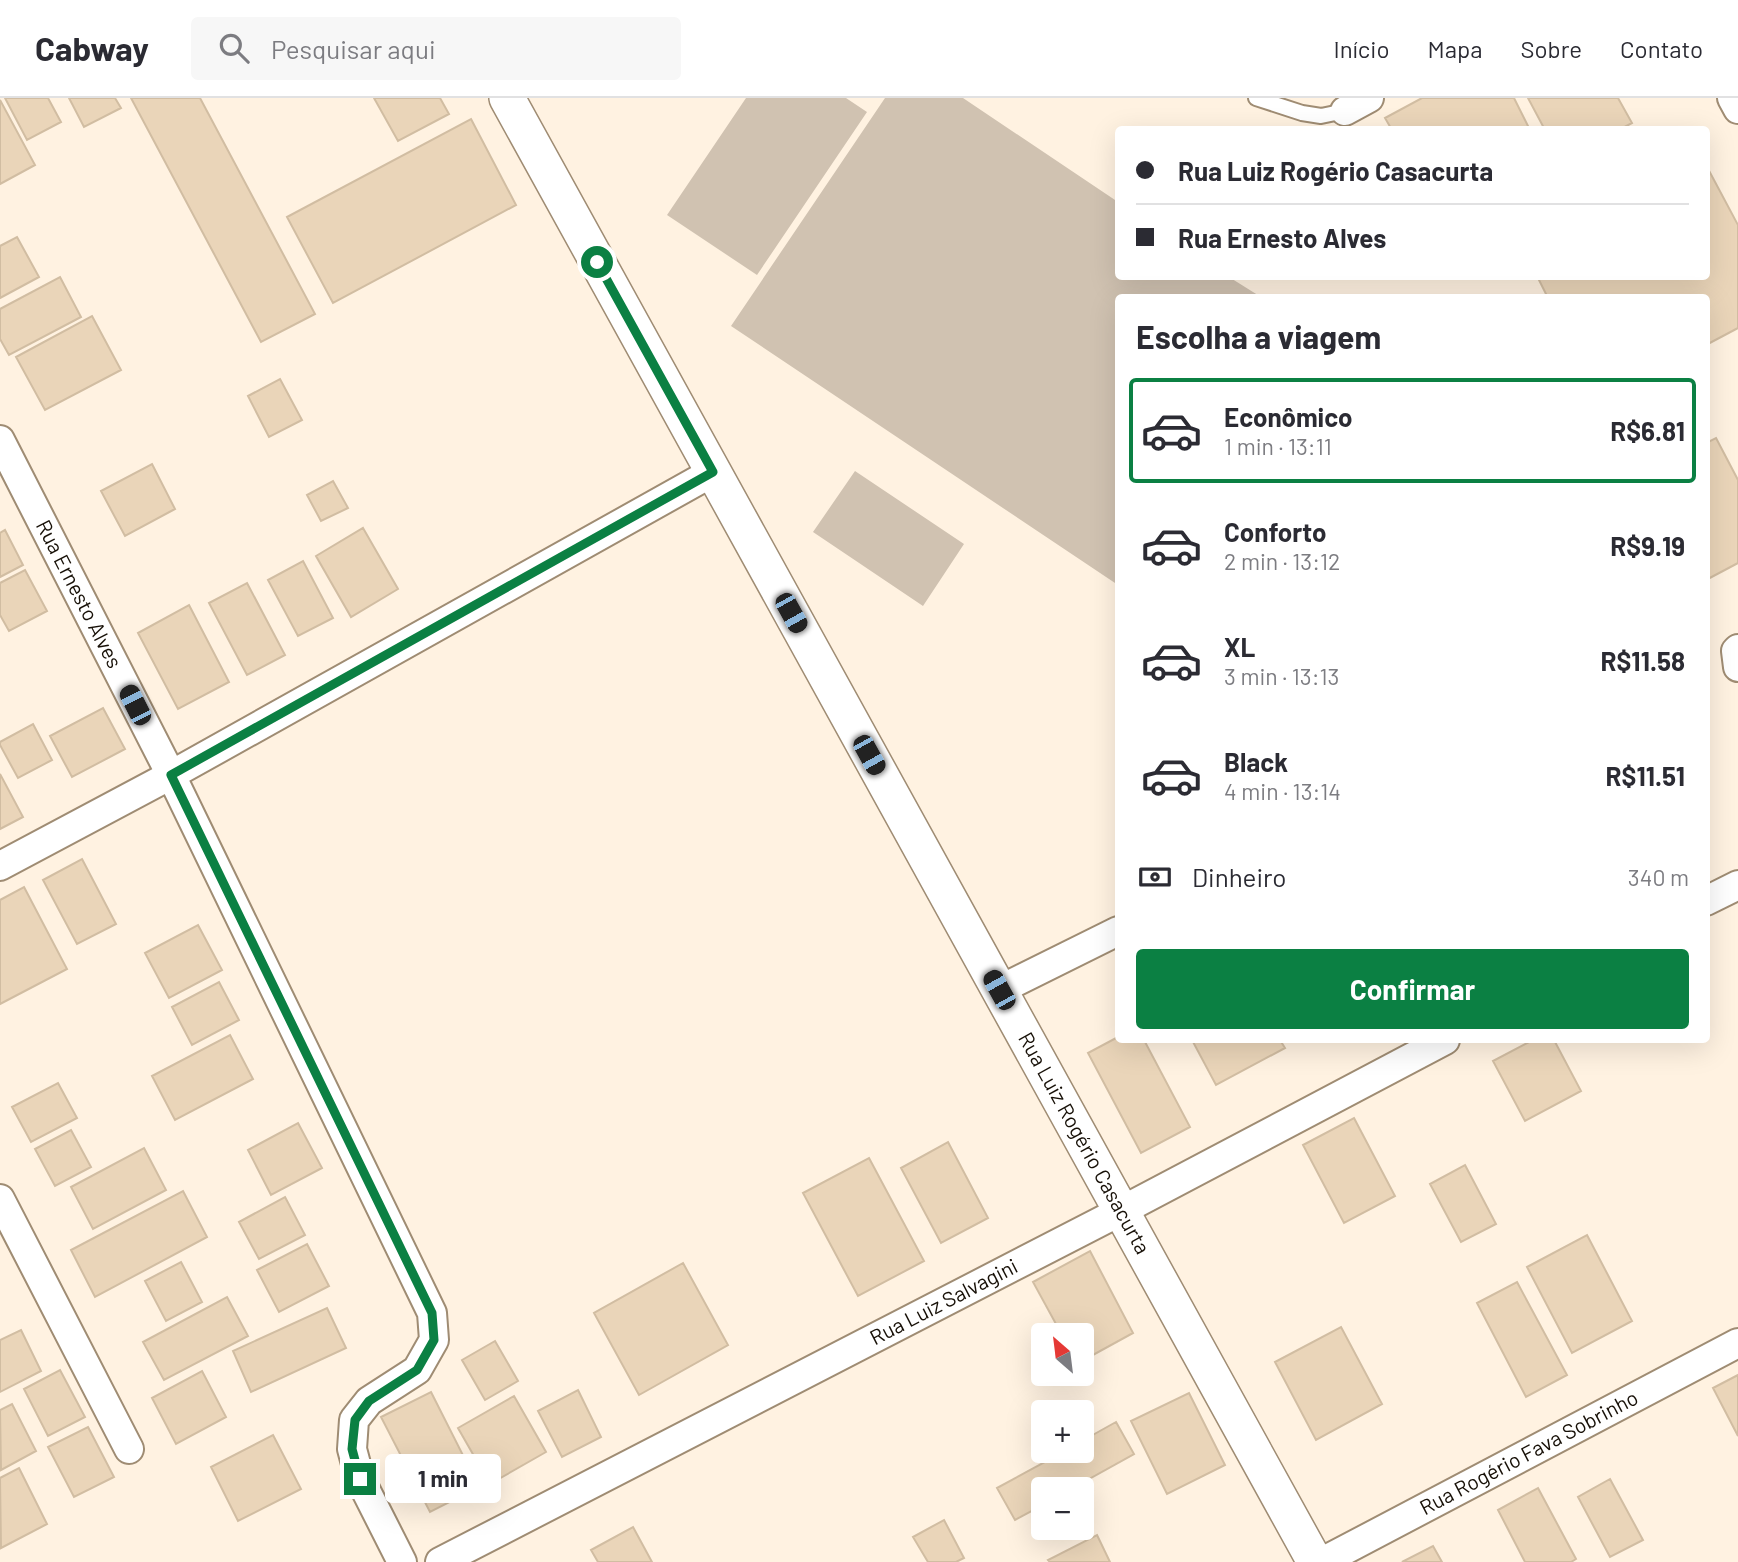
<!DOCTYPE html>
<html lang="pt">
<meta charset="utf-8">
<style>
:root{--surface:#fff;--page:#f7f7f7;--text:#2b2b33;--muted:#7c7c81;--line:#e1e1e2;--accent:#0b8043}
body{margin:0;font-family:Barlow,sans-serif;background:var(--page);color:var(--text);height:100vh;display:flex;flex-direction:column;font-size:26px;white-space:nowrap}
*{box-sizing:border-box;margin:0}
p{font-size:23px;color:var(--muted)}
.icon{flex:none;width:38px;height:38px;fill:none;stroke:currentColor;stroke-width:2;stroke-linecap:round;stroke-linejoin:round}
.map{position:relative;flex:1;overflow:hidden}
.panel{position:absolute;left:1115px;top:196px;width:595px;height:749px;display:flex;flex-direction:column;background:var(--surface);border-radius:7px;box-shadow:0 7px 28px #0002}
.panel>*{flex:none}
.guide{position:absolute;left:1115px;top:28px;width:595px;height:154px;border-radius:7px;box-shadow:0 7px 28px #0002;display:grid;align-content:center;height:154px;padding:0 21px;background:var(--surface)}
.needle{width:46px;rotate:332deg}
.controls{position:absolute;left:1031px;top:1225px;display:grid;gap:14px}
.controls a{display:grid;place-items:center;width:63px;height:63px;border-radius:7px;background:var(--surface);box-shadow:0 7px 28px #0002;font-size:35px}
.end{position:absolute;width:32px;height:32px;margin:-16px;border:9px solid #0b8043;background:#fff;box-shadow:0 0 0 4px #fff}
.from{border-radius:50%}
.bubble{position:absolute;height:49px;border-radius:7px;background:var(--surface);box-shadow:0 7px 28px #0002;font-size:23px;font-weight:700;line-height:49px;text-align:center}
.car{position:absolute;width:21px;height:42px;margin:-21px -10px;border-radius:9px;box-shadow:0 0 5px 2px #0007;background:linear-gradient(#222 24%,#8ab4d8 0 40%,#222 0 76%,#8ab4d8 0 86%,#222 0)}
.guide b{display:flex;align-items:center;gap:24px;height:66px;font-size:26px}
.guide b+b{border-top:2px solid var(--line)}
.guide i{width:18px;height:18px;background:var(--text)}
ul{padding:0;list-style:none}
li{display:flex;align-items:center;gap:21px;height:105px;margin:0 14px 10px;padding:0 7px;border:4px solid transparent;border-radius:7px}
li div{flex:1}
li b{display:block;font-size:26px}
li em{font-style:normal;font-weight:700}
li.on{border-color:var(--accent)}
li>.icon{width:63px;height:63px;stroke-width:1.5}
h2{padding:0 21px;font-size:32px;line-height:84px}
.pay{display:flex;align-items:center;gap:18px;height:77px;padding:0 21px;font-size:26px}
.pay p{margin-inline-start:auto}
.cta{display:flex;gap:14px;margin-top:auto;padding:14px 21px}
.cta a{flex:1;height:80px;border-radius:7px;background:var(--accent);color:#fff;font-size:28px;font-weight:700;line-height:80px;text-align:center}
header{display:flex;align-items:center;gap:42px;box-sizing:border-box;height:98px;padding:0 35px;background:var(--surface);border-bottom:2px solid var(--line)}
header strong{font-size:33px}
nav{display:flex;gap:38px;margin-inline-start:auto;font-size:24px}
.search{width:490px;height:63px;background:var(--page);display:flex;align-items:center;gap:18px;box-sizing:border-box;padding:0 24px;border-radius:7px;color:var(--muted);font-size:26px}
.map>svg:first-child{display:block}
.green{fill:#d0c2b1}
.building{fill:#ead5b9;stroke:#d1bda2;stroke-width:2}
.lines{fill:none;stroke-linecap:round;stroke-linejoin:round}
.service-casing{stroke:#9f8c73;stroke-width:18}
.minor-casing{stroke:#9f8c73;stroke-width:32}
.tertiary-casing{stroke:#9f8c73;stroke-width:38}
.service{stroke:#fff;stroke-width:14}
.minor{stroke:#fff;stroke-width:28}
.tertiary{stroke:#fff;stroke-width:35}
.route{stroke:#0b8043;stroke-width:9}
.labels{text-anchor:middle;stroke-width:7;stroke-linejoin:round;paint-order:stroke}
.street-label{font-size:21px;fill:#171007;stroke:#fff}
</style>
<header>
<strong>Cabway</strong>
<div class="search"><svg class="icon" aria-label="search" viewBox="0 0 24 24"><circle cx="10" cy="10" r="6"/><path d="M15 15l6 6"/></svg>Pesquisar aqui</div>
<nav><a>Início</a><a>Mapa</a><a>Sobre</a><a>Contato</a></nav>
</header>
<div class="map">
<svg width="1738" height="1464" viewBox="0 0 1738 1464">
<rect width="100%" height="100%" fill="#fff2e1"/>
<path class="green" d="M746 0H846L867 14 757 177 667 117Z
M885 0H963L1118 104V178L1229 179 1261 199 1118 200V487L731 228Z
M855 373 964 446 923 508 813 434Z"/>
<path class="building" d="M5 0H48L61 24 27 42Z
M69 0H115L121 10 84 29Z
M131 0H200L315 216 261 244Z
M374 0H440L449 16 398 43Z
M1422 0H1514L1530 32H1392L1385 20Z
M1528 0H1618L1632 25 1619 32H1545Z
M0 2 35 67 0 86Z
M471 21 516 107 333 205 287 119Z
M1706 67 1738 127V230L1706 247V200H1548L1537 178H1706Z
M17 139 39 179 0 200V148Z
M60 179 81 219 9 257 0 241V211Z
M92 218 121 272 45 312 16 259Z
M280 281 302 322 269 339 248 298Z
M1716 340 1738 382V465L1706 482V345Z
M152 366 175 411 125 438 101 393Z
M333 383 348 410 321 423 307 397Z
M363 430 398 491 351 519 316 458Z
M5 432 23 467 0 479V435Z
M303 463 333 520 298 538 268 482Z
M25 472 47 513 9 533 0 517V485Z
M247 485 285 557 247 577 209 505Z
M189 507 229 584 178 611 138 535Z
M103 610 125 651 72 679 50 638Z
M33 626 52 662 18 680 0 647V644Z
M0 676 23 719 0 731Z
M82 761 116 826 77 846 43 782Z
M24 789 67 871 0 906V802Z
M198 827 222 872 169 900 145 855Z
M219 884 239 922 192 947 172 909Z
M230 937 253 981 175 1022 152 978Z
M1118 939V942H1144L1190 1029 1141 1055 1088 955Z
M1192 942H1280L1285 950 1216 987Z
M1533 942H1554L1581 993 1525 1023 1493 963Z
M58 985 77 1020 31 1044 12 1009Z
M1354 1020 1395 1098 1344 1125 1303 1047Z
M298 1025 322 1070 271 1097 248 1052Z
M71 1032 91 1069 55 1088 35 1051Z
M948 1044 988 1120 941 1145 901 1070Z
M144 1050 166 1092 93 1131 71 1089Z
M869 1060 924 1163 858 1198 803 1095Z
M1465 1067 1496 1126 1461 1144 1430 1086Z
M183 1093 207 1139 95 1199 71 1152Z
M285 1099 305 1137 259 1161 239 1124Z
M1587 1137 1632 1223 1572 1255 1527 1169Z
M307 1146 329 1188 279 1214 257 1172Z
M1090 1153 1133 1235 1082 1263V1237H1062L1033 1184Z
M181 1164 202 1204 166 1223 145 1183Z
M683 1165 728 1247 639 1297 594 1215Z
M1517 1184 1567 1277 1526 1299 1477 1205Z
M227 1199 248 1238 164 1282 143 1244Z
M327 1210 346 1250 251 1294 233 1253Z
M1341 1229 1382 1306 1316 1342 1275 1264Z
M21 1232 41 1273 0 1294V1242Z
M495 1243 518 1283 485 1302 462 1262Z
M60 1272 85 1319 48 1338 24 1291Z
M202 1273 226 1319 176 1346 152 1300Z
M1738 1277V1338L1713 1290Z
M578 1292 601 1339 562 1359 538 1313Z
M431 1294 479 1389 430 1414 381 1319Z
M1189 1295 1225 1367 1167 1396 1131 1323Z
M514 1298 546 1354 490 1386 458 1330Z
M12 1306 36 1353 1 1372 0 1312Z
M1116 1324 1134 1356 1071 1391H1043V1407L1015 1422 997 1390 1065 1353H1082V1343Z
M88 1329 114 1379 74 1399 48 1349Z
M273 1337 301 1391 238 1423 211 1369Z
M19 1370 47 1426 1 1450 0 1380Z
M1610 1381 1643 1442 1610 1459 1578 1399Z
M1538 1390 1576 1461 1571 1464H1525L1498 1412Z
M944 1422 964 1460 956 1464H928L913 1439Z
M633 1429 652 1464H598L591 1452Z
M1097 1437 1110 1464H1050L1048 1462Z
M1433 1448 1442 1464H1402Z"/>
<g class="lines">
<g class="service-casing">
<path id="service" d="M1256 0 1302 15 1321 18 1345 13"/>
</g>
<g class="minor-casing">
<g id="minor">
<path d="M1732 0 1738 11"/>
<path d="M1345 13 1369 0"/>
<path id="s1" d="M0 342 171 677 432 1215 434 1242 417 1272 369 1303 354 1322 352 1351 360 1381 402 1464"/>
<path d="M1738 551 1736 553 1738 569"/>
<path d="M0 768 171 677 713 374"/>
<path d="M1706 803 1738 787"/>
<path d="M999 892 1118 833"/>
<path d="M0 1101 129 1351"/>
<path id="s2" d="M440 1464 1121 1113 1445 942"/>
<path id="s3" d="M1322 1464 1738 1245"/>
</g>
</g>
<g class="tertiary-casing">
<g id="tertiary">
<path id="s4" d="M507 0 1315 1464"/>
</g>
</g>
<use href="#service" class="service"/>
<use href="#minor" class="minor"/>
<use href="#tertiary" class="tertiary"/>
</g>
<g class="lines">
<path class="route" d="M360 1381 352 1351 355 1322 369 1303 417 1272 434 1242 432 1215 171 677 713 374 597 164"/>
</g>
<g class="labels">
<g class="street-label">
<text dy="7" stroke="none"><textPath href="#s1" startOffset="173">Rua Ernesto Alves</textPath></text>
<text dy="7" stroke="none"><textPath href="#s4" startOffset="1194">Rua Luiz Rogério Casacurta</textPath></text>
<text dy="7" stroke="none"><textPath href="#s2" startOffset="567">Rua Luiz Salvagini</textPath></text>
<text dy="7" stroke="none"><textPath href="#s3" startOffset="234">Rua Rogério Fava Sobrinho</textPath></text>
</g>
</g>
</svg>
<div class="controls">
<a><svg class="needle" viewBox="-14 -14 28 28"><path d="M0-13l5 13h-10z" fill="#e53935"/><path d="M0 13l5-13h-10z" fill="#7c7c81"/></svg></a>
<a>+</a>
<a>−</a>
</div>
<i class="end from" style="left:597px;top:164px"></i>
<i class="end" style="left:360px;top:1381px"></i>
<div class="bubble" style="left:385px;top:1356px;width:116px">1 min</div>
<i class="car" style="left:791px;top:515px;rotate:151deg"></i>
<i class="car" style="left:135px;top:607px;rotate:333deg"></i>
<i class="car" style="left:869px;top:657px;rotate:151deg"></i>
<i class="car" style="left:999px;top:892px;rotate:331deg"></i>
<div class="guide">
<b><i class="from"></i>Rua Luiz Rogério Casacurta</b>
<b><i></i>Rua Ernesto Alves</b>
</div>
<section class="panel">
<h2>Escolha a viagem</h2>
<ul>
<li class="on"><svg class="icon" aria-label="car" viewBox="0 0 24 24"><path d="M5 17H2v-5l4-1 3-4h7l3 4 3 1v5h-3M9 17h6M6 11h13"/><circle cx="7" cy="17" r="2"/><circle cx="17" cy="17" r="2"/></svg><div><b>Econômico</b><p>1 min · 13:11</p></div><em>R$6.81</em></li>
<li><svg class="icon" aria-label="car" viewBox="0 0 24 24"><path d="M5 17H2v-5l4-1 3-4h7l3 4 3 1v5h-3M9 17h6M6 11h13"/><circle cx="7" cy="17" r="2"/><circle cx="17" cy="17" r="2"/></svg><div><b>Conforto</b><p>2 min · 13:12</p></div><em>R$9.19</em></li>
<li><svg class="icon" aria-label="car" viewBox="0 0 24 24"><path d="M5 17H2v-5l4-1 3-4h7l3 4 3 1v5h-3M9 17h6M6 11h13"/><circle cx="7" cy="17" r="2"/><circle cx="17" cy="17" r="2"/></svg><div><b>XL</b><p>3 min · 13:13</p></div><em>R$11.58</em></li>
<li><svg class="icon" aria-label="car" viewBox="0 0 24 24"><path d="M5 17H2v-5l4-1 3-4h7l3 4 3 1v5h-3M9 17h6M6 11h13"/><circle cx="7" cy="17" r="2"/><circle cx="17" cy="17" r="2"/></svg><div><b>Black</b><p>4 min · 13:14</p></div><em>R$11.51</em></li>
</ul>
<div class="pay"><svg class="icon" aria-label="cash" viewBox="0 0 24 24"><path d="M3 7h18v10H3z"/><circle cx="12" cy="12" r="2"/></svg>Dinheiro<p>340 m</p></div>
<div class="cta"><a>Confirmar</a></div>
</section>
</div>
